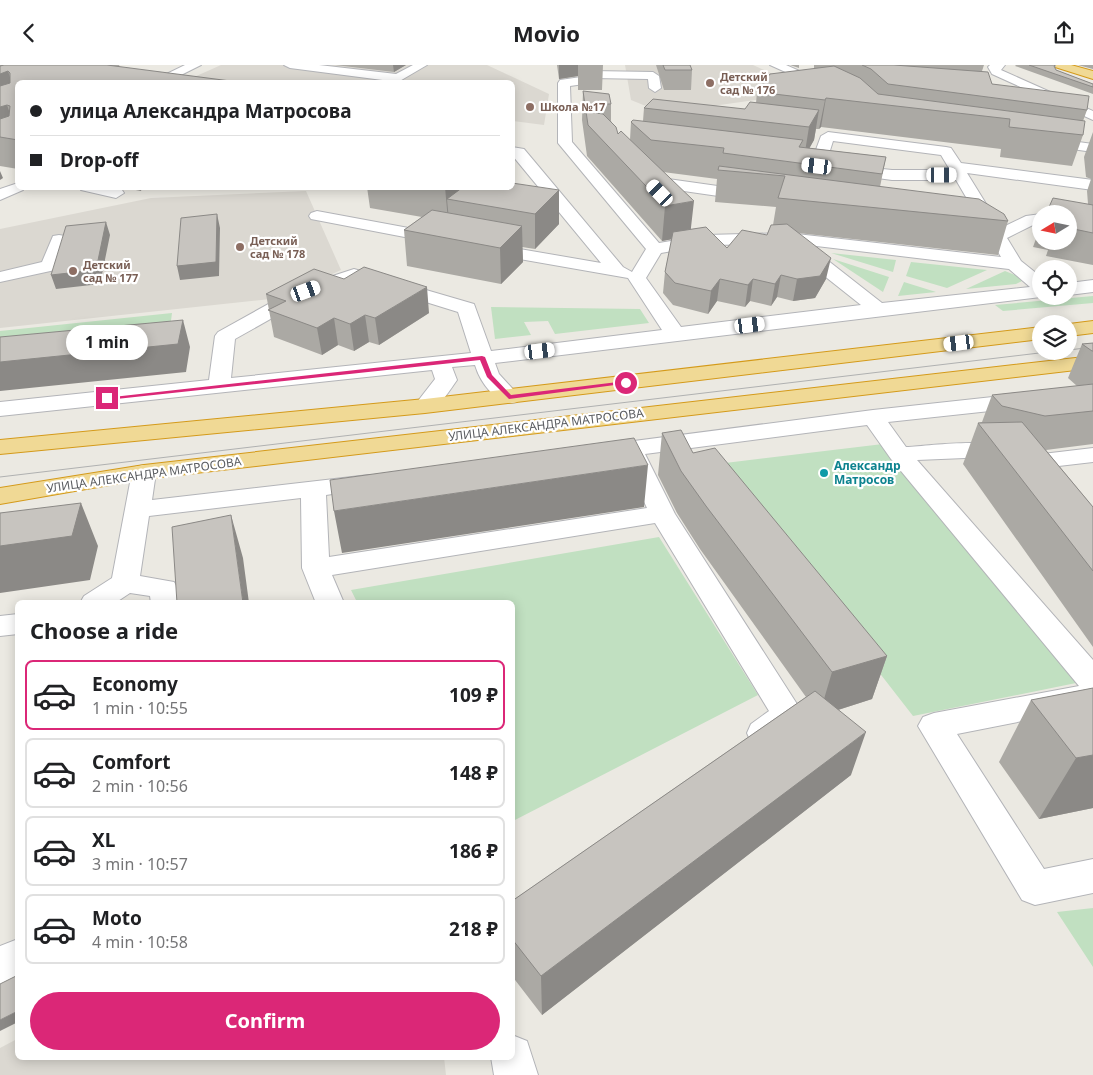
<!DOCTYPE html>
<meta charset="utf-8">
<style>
:root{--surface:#fff;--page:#f6f6f6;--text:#202124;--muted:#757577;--line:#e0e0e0;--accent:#db2777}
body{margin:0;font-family:"Noto Sans",sans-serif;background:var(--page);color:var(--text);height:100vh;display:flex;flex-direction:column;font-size:19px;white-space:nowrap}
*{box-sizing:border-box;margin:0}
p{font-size:16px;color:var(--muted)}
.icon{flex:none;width:28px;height:28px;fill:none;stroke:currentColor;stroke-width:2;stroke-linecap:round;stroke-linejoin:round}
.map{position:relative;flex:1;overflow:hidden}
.side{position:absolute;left:15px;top:535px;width:500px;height:460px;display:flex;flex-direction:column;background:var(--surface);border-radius:8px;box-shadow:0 2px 12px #0003}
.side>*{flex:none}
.top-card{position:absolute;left:15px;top:15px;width:500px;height:110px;border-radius:8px;box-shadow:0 2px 12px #0003;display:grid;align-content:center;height:110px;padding:0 15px;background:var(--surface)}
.needle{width:32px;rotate:260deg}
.tools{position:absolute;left:1032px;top:140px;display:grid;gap:10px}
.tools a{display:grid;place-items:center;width:45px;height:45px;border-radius:50%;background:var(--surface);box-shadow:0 2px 12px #0003;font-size:25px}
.end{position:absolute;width:22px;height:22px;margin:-11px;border:6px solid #db2777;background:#fff;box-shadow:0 0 0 2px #fff}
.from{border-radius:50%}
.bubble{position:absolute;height:35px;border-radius:18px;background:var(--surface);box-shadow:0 2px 12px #0003;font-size:16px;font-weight:700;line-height:35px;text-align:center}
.car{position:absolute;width:15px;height:30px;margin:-15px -8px;border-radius:6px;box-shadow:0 0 4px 1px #0007;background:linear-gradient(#fff 24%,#345 0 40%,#fff 0 76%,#345 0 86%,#fff 0)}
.top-card b{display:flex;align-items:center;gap:18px;height:48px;font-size:19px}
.top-card b+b{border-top:1px solid var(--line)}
.top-card i{width:12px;height:12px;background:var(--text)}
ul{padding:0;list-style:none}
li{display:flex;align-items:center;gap:15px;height:70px;margin:0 10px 8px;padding:0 5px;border:2px solid var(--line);border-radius:8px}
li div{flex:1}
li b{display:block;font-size:19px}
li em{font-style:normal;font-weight:700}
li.active{border-color:var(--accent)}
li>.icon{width:45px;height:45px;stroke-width:1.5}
h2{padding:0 15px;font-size:22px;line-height:60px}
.action{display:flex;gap:10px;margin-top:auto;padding:10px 15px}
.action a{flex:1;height:58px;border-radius:30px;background:var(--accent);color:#fff;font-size:20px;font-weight:700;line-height:58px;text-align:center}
header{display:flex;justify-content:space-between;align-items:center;height:65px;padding:0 15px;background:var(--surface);font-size:22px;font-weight:700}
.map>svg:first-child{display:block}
.education{fill:#dbd8d1}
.green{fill:#c1e0c1}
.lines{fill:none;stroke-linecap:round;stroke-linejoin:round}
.minor-casing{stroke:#b3b4b8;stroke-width:2}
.highway-casing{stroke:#d49a1a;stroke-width:2}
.minor{fill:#fff;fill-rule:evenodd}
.highway{fill:#f0d995;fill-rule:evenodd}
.tram{stroke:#b0b1b1;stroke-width:1}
.wall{fill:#aba9a4;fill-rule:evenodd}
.shaded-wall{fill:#8b8986}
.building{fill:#c7c4bf;stroke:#8b8986}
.route{fill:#db2777}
.education-dot{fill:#8d6e63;stroke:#fff;stroke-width:2}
.culture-dot{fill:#0f9aa8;stroke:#fff;stroke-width:2}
.labels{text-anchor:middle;stroke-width:4.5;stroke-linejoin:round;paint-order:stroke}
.far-education-label{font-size:11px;font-weight:bold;fill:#785e54;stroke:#fff;text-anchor:start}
.street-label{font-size:12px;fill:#5b5d61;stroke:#fff}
.culture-label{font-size:12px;font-weight:bold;fill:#0d838f;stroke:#fff;text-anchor:start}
</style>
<header><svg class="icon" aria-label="back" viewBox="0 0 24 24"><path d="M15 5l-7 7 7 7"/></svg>Movio<svg class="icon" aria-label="share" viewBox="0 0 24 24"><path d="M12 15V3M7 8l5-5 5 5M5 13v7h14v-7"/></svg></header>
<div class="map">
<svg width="1093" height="1010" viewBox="0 0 1093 1010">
<rect width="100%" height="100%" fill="#ebe9e2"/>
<path class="education" d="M221 0H487L549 29 544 60 513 56 512 18H226L192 13Z
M625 0H753L812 27 663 48 631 35Z
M306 126 341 205 280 233 0 263V164L151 133Z
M17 974 18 992H444L446 1010H0V983Z"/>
<path class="green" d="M831 188 896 195 893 207Z
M833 194 889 212 883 227Z
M911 197 987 205 947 223 906 211Z
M1005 206 1020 212 1022 216 1016 219 966 224Z
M904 217 936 227 898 231Z
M1093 231V238L1003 246 995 240Z
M491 242 640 244 649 258 555 269 548 256 524 257 531 270 495 274Z
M172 248 169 271 0 288V266Z
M883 379 1076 618 913 651 717 399Z
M659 472 758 630 513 756 512 538 357 537 351 525Z
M1093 843V902L1057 847Z"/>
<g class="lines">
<g class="minor-casing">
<path id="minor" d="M185 0H201L165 18H148Z
M284 0H319L396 9 413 0H427L398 17 290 3Z
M580 0H592V6L653 7 659 11 661 23 655 27 649 23 648 14 593 13 591 18 570 21 572 77 659 178 706 170 788 168 1001 192 956 115H892L812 104 810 101 821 71 828 67 946 82 951 83 961 98 1093 115V125L967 108 1001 163 1026 151 1041 149V159H1035L1007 173 1021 196 1041 212V232L495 298 499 309 520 332 517 337C497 342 480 317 475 300L452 302 457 315C447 329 436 350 417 346L414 341 435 314 432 305 0 351V337L209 315 215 271 218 267 299 222 354 204 474 239 491 286 662 265 628 213 485 188 479 187 476 183 479 179 485 178 601 198 512 90V82L524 84 623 202 632 207 646 184 558 78V18L560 15 581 12ZM833 76 941 90 950 105H892L826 98ZM793 179 790 182 793 186 861 240 681 262 646 213 661 188 706 180ZM808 180 1009 204 1030 222 882 238ZM355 215 458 247 471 288 231 313 235 274 313 230Z
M770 0H786L833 21 831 24H823Z
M990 0H1005L1001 5 1093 46V55L992 9 988 2Z
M1042 72 1093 79V87L1037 79 1035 76 1037 73Z
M642 105 654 112 753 126 761 131 753 136 649 121 644 119 634 110Z
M18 118V122H25L23 125 0 135V124Z
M79 122 122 125 124 128 116 133 81 125Z
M317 146 441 169 447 170 450 174 447 178 441 179 311 154 309 151 311 148Z
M59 170 65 171 68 175 55 205 0 217V207L42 197 53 171Z
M1093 215V227L1069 230V218Z
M1093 321V335L888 357 906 382C929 381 1002 370 1015 389L1011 394 1003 396 989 392 917 395 1093 595V642L957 669 1044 804 1093 794V828L1035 840 1022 835 918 661 923 652 934 648 1079 621 891 394 867 360 645 389 675 449 804 650C798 662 778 681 763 681 760 681 755 678 751 677L747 668 751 659 769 646 655 458 332 510 344 538H316L302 503 301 433 149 451 140 511 174 517 178 524 179 538H151L150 531 130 528 115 538H80L84 531 112 513 132 407 135 402 144 400 153 402 156 407 152 435 369 410 378 412 381 417 378 422 326 430 329 492 647 443 623 392 603 394 595 392 591 387 595 382 603 380 873 345Z
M1093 383V397L1050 402 1056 411 1053 416 1044 418 1035 416 1022 397 1025 392 1034 390Z
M18 549V569L0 571V551Z
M18 874V913L0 920V881Z
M512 970 527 976 538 1010H494L491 992H512Z"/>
</g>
<g class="highway-casing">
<path id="highway" d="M1053 0H1071L1093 6V14L1055 2Z
M1093 256V268L1069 271V259Z
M1041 262V274L425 348 0 389V375L425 334Z
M1093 291V303L144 414 0 439V423L144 400Z"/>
</g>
<use href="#minor" class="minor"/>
<use href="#highway" class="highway"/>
<path class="tram" d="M1069 285 1093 282
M0 412 1056 286"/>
</g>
<path class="wall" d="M0 0H119L120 2 18 18V104L0 101V102Z
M335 0H406L394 7Z
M557 0H603L602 25H578V11L559 14Z
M656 0H690L692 5 691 25H664Z
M790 0H799V3Z
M814 0H984L982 6 992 19 1087 45 1083 56V70L1072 101 1000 92 1001 84 821 62 819 64H816L814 75 809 83 886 92 880 122 1008 156 998 190 798 168 826 214 815 233 793 236 777 232 771 241 750 236 745 242 717 236 708 249 673 240 663 228 665 207 672 174 662 176 587 91 582 55 583 26 611 39V56L618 69 630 75 631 57 643 56 644 43 745 44 756 38 757 27 814 4ZM663 107 717 114 715 137 776 142 773 160 767 170 727 183 691 164Z
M1016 0H1056L1055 3 1056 5 1093 19V29L1015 1Z
M1078 0H1093V4Z
M1093 67V200L1046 191 1048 185 1033 182 1041 160V176H1069V149L1088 139 1087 126 1091 114 1086 112 1084 92Z
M123 122H146L140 126Z
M367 122H512L559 159 535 184 522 182 523 197 501 219 407 201 404 165 422 152 370 143Z
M266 229 429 248 379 280 369 277 354 286 338 280 322 290 274 272Z
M1093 278V379L1046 385 1093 442V582L963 399 978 358 982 357 992 330 1077 321 1068 313 1082 279Z
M662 368 693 388 887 591 872 634 838 645 851 710 542 950 512 911V836L806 632 700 484 677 448 658 410Z
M1093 623V743L1039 754 999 697 1031 635Z"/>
<path class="shaded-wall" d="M393 0H406L394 7Z
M559 0H578V11L559 14Z
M8 6 17 34 0 40V9Z
M826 33 821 62 819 64 825 35Z
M596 39 595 68 592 45Z
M7 40 17 69 0 72V42Z
M819 45 814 75 804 93 809 62Z
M0 106 3 113 0 115Z
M139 122H146L140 126Z
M445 122H473L447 134 449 155 448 156Z
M559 125V159L535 184V149Z
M694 136 690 171 662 176 665 141Z
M217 149 220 163 219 211 180 215 177 201Z
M106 157 110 170 100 219 56 224 51 210Z
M522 161 523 197 501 219 500 183Z
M831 193 826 214 815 233 793 236 797 214Z
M781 210 777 232 771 241 775 219Z
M720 214 717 236 708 249 711 226Z
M753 214 750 236 745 242 748 220Z
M427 222 429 248 379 280 375 253Z
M365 250 369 277 354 286 350 259Z
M334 253 338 280 322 290 317 263Z
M183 255 190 282 186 307 0 326V297Z
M648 400 644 442 342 488 334 446Z
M81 438 98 481 90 515 0 528V481Z
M231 450 243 493 249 538H243Z
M887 591 872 634 819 651 832 607Z
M866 667 851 710 542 950 541 911Z
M1093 690V743L1039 754 1076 693Z
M18 946V957L0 966V955Z"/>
<path class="building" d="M4 0H107L246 18H18V75L0 72V54L9 51 10 41 7 40 0 42V21L10 18V8L8 6 0 9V1Z
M663 0H690L692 5H665Z
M862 0H894L988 7 992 19 1089 31 1087 45 888 19 871 4Z
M1029 0H1055L1054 1 1056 5 1093 19V22Z
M834 1 860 13 878 29 1085 56 1083 70 1009 62 1010 54 826 33 825 35 757 27 770 9Z
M583 26 609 29 611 39H596L592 45 596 48 603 49 616 62 618 69 621 66 694 136 665 141 588 60Z
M653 34 745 44 750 37 819 45 809 62 644 43Z
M633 55 803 75 799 82 886 92 882 109 723 88 724 83 651 75 631 57Z
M719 101 979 134 1004 149 1008 156 778 133 785 111 718 105Z
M512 118 559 125 535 149 447 134 463 122H512Z
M1053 133 1093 140V168L1069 163V149H1046Z
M432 145 522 161 500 183 404 165Z
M217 149 216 197 177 201 181 153Z
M106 157 96 205 51 210 66 161Z
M787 159 831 193 820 211 797 214 781 210 775 219 753 214 748 220 720 214 711 226 675 218 665 207 673 167 706 162 727 183 742 165 767 170 771 160Z
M364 202 427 222 375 253 365 250 350 259 334 253 317 263 268 245 286 236 266 229 314 204 344 214Z
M183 255 178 279 0 297V272Z
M1093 278V286H1092L1082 279Z
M1093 319V346L1045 351 1002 341 992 330Z
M1022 357 1093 442V506L978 358Z
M681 365 693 388 715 383 887 591 832 607 706 441 681 406 662 368Z
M634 373 648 400 334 446 330 415Z
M81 438 72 471 0 481V448Z
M231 450 243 538H177L172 462Z
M1093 623V690L1076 693 1031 635Z
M815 626 866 667 541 911 512 874V836Z
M18 910V946L0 955V919Z"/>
<path class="route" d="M482 291 485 292 492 310 511 330 626 316 630 318 509 334 487 312 480 295 107 335 104 333Z"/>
<g class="education-dot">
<circle cx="710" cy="18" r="5"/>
<circle cx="530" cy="42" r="5"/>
<circle cx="240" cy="182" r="5"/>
<circle cx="73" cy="206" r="5"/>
</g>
<circle class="culture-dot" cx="824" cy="408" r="5"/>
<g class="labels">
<g class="far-education-label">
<text x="720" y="16">Детский<tspan x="720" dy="13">сад № 176</tspan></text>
<text x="540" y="46">Школа №17</text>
<text x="250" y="180">Детский<tspan x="250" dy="13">сад № 178</tspan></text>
<text x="83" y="204">Детский<tspan x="83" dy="13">сад № 177</tspan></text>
</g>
<g class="street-label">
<text transform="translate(546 360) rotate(-7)" y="4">УЛИЦА АЛЕКСАНДРА МАТРОСОВА</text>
<text transform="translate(144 410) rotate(-8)" y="4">УЛИЦА АЛЕКСАНДРА МАТРОСОВА</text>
</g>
<g class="culture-label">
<text x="834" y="405">Александр<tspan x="834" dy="14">Матросов</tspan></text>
</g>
</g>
</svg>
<div class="tools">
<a><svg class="needle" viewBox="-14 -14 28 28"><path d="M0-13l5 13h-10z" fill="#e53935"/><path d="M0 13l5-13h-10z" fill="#757577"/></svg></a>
<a><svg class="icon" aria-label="locate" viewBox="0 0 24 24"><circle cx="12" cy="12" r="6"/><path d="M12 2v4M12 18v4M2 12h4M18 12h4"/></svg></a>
<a><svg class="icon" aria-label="layers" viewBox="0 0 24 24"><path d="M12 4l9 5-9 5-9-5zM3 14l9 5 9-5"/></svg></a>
</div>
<i class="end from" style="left:626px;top:318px"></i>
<i class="end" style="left:107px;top:333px"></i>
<div class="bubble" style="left:66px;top:260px;width:82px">1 min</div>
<i class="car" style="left:817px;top:101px;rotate:277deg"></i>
<i class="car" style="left:942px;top:110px;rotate:90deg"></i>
<i class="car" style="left:660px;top:128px;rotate:316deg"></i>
<i class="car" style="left:306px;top:226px;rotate:70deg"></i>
<i class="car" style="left:750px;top:260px;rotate:83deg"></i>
<i class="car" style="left:959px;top:278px;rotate:263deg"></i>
<i class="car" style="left:540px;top:286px;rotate:83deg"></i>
<div class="top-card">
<b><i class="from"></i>улица Александра Матросова</b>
<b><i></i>Drop-off</b>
</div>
<section class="side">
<h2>Choose a ride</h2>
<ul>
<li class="active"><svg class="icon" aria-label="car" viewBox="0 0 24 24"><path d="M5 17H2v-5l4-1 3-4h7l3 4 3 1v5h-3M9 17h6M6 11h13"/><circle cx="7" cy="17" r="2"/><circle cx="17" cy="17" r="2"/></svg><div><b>Economy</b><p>1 min · 10:55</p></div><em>109 ₽</em></li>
<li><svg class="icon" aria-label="car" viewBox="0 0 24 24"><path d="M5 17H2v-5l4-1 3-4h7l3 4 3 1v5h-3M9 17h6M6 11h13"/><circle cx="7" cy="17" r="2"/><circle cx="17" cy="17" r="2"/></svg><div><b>Comfort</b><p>2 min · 10:56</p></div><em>148 ₽</em></li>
<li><svg class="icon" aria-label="car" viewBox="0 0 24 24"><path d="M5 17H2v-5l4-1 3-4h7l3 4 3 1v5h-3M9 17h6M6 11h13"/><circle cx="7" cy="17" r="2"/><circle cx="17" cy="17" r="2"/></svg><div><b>XL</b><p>3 min · 10:57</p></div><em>186 ₽</em></li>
<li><svg class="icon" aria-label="car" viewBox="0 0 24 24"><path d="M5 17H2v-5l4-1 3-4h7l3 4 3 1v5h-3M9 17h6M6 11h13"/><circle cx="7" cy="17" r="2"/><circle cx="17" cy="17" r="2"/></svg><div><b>Moto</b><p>4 min · 10:58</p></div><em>218 ₽</em></li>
</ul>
<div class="action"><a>Confirm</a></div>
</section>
</div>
